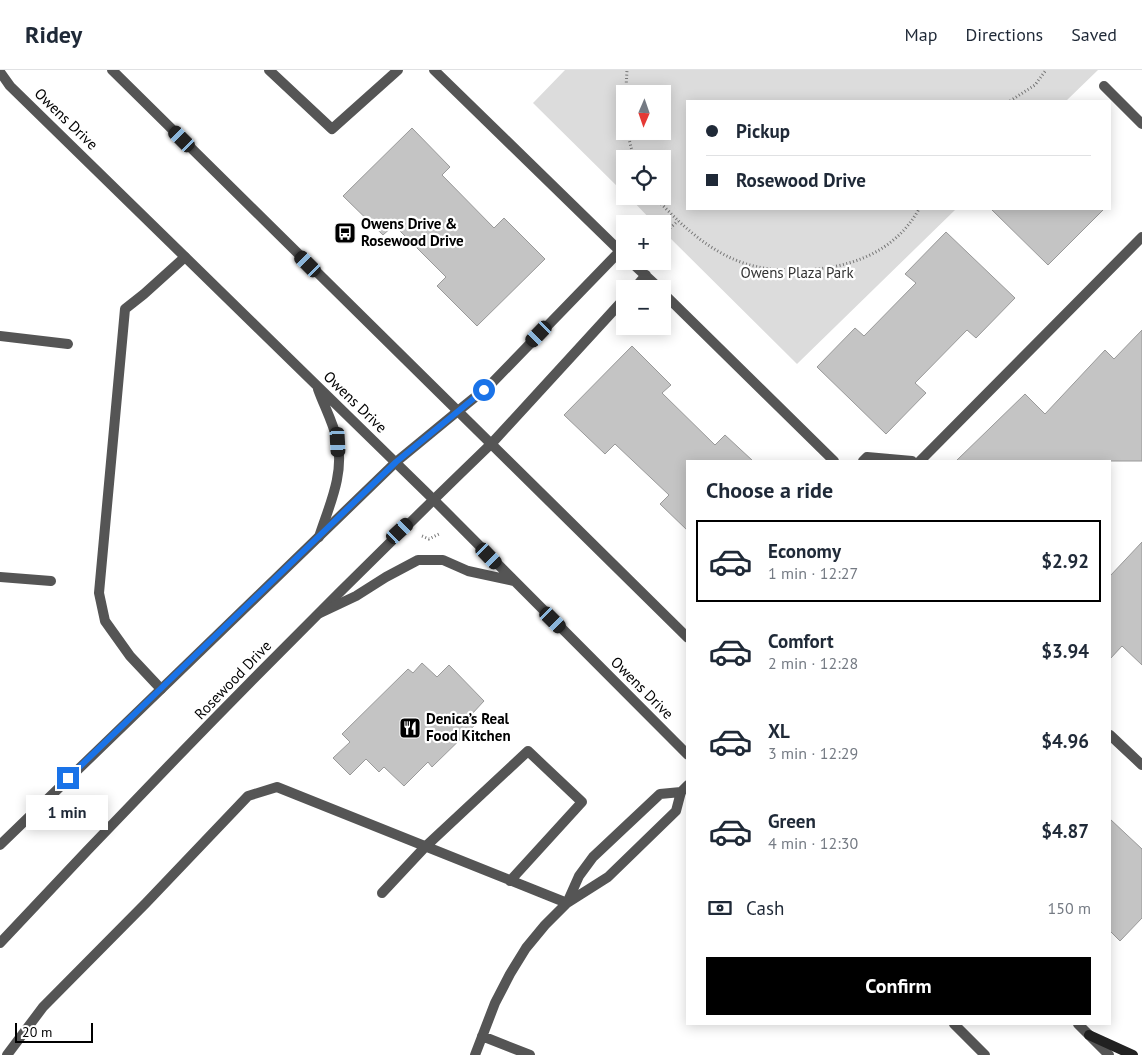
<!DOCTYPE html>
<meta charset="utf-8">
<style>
:root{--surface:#fff;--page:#f6f6f7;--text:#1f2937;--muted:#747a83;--line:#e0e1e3;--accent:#000}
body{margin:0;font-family:"PT Sans",sans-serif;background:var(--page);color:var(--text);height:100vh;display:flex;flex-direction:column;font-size:19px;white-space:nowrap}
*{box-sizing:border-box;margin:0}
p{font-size:16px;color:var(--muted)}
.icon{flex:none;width:28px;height:28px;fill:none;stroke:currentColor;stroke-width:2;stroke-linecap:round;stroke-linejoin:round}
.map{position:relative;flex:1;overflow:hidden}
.panel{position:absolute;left:686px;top:390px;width:425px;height:565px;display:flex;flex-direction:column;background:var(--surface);border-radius:0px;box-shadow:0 2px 12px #0003}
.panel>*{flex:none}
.banner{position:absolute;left:686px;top:30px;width:425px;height:110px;border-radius:0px;box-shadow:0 2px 12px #0003;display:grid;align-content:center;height:110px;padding:0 20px;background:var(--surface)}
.needle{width:32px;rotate:182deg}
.fabs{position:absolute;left:616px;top:15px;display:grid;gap:10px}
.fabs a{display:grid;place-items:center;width:55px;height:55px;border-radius:0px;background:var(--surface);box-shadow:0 2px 12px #0003;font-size:25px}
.scale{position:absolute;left:15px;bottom:12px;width:78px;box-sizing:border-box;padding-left:5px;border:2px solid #000;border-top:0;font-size:14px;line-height:18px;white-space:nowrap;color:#000;-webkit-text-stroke:4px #fff;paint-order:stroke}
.end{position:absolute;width:22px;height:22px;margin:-11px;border:6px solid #1a73e8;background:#fff;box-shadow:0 0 0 2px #fff}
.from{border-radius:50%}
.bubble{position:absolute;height:35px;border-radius:0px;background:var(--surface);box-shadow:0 2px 12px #0003;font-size:16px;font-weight:600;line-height:35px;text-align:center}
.car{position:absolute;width:15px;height:30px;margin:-15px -8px;border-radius:6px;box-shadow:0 0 4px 1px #0007;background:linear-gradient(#222 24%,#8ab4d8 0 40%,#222 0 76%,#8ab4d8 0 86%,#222 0)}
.banner b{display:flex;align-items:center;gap:18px;height:48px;font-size:19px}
.banner b+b{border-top:1px solid var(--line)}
.banner i{width:12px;height:12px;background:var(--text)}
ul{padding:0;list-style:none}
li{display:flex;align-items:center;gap:15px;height:82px;margin:0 10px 8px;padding:0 10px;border:2px solid transparent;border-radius:0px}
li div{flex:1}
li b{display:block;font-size:19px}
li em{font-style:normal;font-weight:600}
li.active{border-color:var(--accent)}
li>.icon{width:45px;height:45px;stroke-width:1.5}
h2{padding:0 20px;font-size:22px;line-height:60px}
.pay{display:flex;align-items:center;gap:12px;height:55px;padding:0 20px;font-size:19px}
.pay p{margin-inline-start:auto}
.primary-button{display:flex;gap:10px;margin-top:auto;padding:10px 20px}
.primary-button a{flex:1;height:58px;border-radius:0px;background:var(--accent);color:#fff;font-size:20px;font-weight:600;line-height:58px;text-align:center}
header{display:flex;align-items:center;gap:30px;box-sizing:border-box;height:70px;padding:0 25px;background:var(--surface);border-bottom:1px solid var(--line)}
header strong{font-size:24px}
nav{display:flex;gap:28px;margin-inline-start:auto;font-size:18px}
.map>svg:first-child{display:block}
.green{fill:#dcdcdc;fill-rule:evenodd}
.building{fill:#c4c4c4;stroke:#999}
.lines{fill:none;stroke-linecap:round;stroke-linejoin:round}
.path{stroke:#777;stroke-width:3;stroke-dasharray:1 2.5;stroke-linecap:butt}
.service{stroke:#555;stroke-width:10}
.minor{stroke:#555;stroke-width:10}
.tertiary{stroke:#555;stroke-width:10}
.secondary{stroke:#222;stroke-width:10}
.route{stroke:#1a73e8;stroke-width:6}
.labels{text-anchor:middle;stroke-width:4.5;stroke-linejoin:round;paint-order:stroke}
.street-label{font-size:15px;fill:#000;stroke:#fff}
.poi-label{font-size:15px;font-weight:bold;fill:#000;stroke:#fff;text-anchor:start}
.park-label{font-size:15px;fill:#333;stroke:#fff}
</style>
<header>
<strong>Ridey</strong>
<nav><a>Map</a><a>Directions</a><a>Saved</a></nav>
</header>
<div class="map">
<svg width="1142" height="985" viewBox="0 0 1142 985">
<rect width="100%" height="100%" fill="#fff"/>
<path class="green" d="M565 0H1098L1066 31H688V139H956L797 294 663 161 662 154H655L628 126H662V89H625V124L533 33ZM625 24H662V61H625Z"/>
<path class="building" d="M412 58 450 97 442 105 494 158 504 148 545 189 477 256 437 216 446 207 394 155 383 165 343 126Z
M991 139H1104L1048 195Z
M946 162 1015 228 976 268 967 260 915 313 926 323 886 364 817 297 855 258 864 266 916 213 905 204Z
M1142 260V391H956L1025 324 1045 344 1105 280 1114 289Z
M632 276 671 315 662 323 715 375 725 365 753 391H688V461L660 434 669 425 615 374 605 384 564 345Z
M1142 472V595L1122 576 1110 589V506Z
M422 593 437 607 449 595 484 631 471 645 478 652 432 697 428 692 404 716 384 697 379 702 366 689 350 705 333 688 350 672 342 664 408 599 413 603Z
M1110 749 1142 779V848L1120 871 1110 861Z"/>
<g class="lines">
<path class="path" d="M1010 31 1035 15 1046 0
M625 37 627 0
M627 61 634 89
M654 126C678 152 705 178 738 191 755 198 774 200 791 200 842 201 893 186 919 139
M662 165 678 151
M422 466 429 469 439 464"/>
<path class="service" d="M269 0 332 59 398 0
M434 0 625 186
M1104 16 1142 54
M630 191 660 219
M634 219 646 205
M662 222 834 391
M0 266 68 274
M458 341 490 315 620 181
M492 373 625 228
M863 391 867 387 912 391
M920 391 1142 167
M0 507 51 511
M161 619 130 586 105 551 99 523 125 239 144 224 185 187
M1110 665 1142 695
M382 823 425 777 528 681 582 732 510 811
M567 833 579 806 593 787 660 724 681 722
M482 966 530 985
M7 985 43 937 146 833 248 726 277 717 567 833
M475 985 495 933 510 904 526 878 545 855 567 833 608 807 676 741 681 722 688 715"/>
<path class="minor" d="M0 775 396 392 458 341
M0 873C160 702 324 535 492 373"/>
<path class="tertiary" d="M112 0C304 190 497 378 688 568
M0 2 10 16 434 430 688 685
M318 319C324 336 333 352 337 370 345 403 329 436 319 467
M320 543 356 526 386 507 418 490H443L468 501 514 511
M954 954 985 985
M1078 954 1109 985"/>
<path class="secondary" d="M1089 965 1133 985"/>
</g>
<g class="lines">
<path class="route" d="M68 708 396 392 484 320"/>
</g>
<defs>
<g id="bus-square" transform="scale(1.125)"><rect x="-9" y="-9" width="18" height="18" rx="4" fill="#000" stroke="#fff"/><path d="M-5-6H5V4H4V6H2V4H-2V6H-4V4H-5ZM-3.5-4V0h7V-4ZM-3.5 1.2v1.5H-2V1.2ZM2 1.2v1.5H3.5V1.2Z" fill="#fff"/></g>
<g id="restaurant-square" transform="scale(1.125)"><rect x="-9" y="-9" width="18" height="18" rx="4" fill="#000" stroke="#fff"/><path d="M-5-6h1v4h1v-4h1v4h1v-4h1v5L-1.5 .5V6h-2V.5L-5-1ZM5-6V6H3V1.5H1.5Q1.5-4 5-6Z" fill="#fff"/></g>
</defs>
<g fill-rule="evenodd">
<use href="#bus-square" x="345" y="163"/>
<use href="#restaurant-square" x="410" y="658"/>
</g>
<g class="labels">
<g class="street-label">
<text transform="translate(66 49) rotate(44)" y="5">Owens Drive</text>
<text transform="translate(355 332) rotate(44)" y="5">Owens Drive</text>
<text transform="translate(233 610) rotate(-46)" y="5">Rosewood Drive</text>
<text transform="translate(642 618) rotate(45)" y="5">Owens Drive</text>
</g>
<g class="poi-label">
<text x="361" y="159">Owens Drive &amp;<tspan x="361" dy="17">Rosewood Drive</tspan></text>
<text x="426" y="654">Denica’s Real<tspan x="426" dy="17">Food Kitchen</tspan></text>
</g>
<g class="park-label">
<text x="797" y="208">Owens Plaza Park</text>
</g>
</g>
</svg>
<div class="fabs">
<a><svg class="needle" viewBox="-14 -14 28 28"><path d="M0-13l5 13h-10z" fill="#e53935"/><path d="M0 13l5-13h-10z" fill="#747a83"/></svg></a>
<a><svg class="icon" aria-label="locate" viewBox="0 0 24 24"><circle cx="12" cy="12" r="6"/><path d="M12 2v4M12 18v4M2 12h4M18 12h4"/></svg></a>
<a>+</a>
<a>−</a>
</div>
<div class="scale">20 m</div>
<i class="end from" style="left:484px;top:320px"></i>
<i class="end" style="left:68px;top:708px"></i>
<div class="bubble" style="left:26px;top:725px;width:82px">1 min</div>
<i class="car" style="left:182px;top:69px;rotate:315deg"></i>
<i class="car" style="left:308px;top:194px;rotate:315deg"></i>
<i class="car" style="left:539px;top:264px;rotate:224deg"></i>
<i class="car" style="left:338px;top:372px;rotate:177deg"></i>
<i class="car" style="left:400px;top:461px;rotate:47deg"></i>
<i class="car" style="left:489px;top:486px;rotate:136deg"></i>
<i class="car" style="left:553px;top:550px;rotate:135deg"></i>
<div class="banner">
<b><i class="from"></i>Pickup</b>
<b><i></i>Rosewood Drive</b>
</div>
<section class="panel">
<h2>Choose a ride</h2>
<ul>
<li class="active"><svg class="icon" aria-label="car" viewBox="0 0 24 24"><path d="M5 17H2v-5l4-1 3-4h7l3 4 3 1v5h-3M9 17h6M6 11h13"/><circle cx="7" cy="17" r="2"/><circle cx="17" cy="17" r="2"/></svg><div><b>Economy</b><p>1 min · 12:27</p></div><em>$2.92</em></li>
<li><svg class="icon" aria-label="car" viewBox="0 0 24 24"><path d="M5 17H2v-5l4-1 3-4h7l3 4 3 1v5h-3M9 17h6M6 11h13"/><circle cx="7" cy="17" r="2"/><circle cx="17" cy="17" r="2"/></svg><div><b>Comfort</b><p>2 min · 12:28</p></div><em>$3.94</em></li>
<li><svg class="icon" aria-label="car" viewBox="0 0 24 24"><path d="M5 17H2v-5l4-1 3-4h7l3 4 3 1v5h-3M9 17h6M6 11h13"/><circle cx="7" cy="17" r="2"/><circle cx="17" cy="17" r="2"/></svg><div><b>XL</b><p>3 min · 12:29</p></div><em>$4.96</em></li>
<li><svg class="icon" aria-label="car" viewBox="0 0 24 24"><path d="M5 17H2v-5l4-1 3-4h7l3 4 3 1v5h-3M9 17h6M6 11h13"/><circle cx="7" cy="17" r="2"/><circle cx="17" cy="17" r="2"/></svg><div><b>Green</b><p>4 min · 12:30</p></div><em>$4.87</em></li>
</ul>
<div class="pay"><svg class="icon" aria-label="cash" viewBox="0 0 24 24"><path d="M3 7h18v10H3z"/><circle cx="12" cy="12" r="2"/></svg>Cash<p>150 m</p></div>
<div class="primary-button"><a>Confirm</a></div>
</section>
</div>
